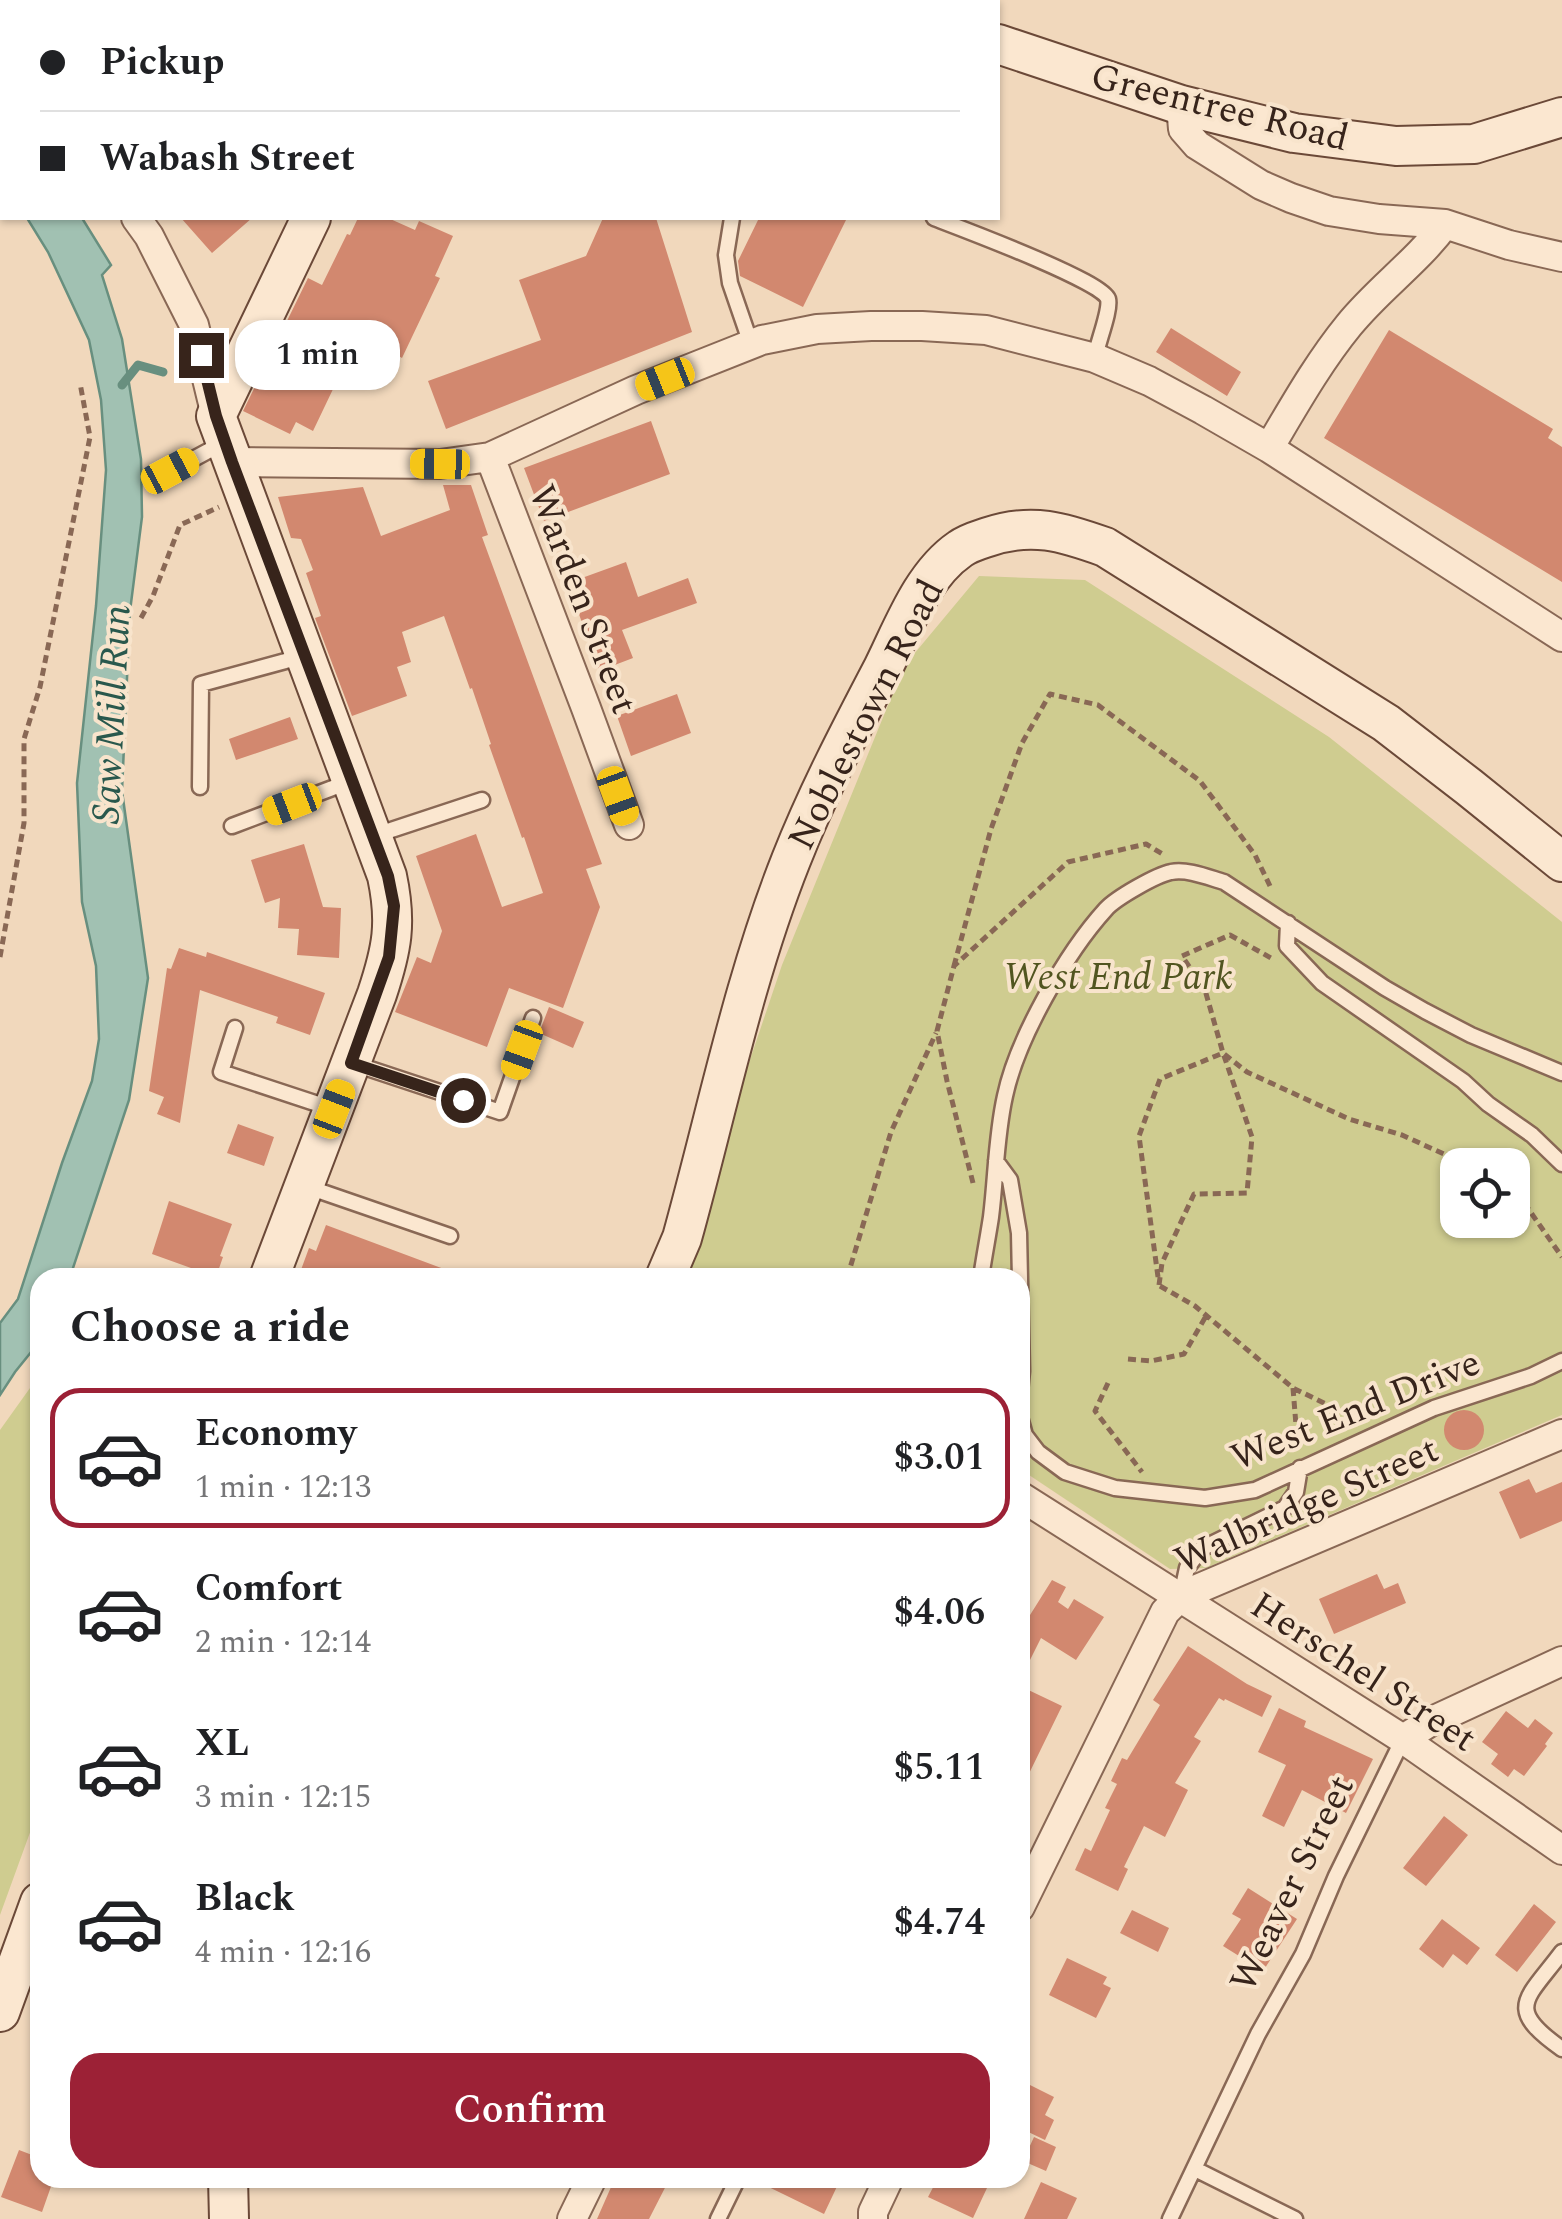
<!DOCTYPE html>
<meta charset="utf-8">
<style>
:root{--surface:#fff;--page:#f2f2f2;--text:#202124;--muted:#757577;--line:#e0e0e0;--accent:#9c2136}
body{margin:0;font-family:Spectral,serif;background:var(--page);color:var(--text);height:100vh;display:flex;flex-direction:column;font-size:38px;white-space:nowrap}
*{box-sizing:border-box;margin:0}
p{font-size:32px;color:var(--muted)}
.icon{flex:none;width:55px;height:55px;fill:none;stroke:currentColor;stroke-width:2;stroke-linecap:round;stroke-linejoin:round}
.map{position:relative;flex:1;overflow:hidden}
.panel{position:absolute;left:30px;top:1268px;width:1000px;height:920px;display:flex;flex-direction:column;background:var(--surface);border-radius:30px;box-shadow:0 2px 8px #0004}
.panel>*{flex:none}
.banner{position:absolute;left:0px;top:0px;width:1000px;height:220px;box-shadow:0 2px 8px #0004;display:grid;align-content:center;height:220px;padding:0 40px;background:var(--surface)}
.buttons{position:absolute;left:1440px;top:1148px;display:grid;gap:20px}
.buttons a{display:grid;place-items:center;width:90px;height:90px;border-radius:20px;background:var(--surface);box-shadow:0 2px 8px #0004;font-size:50px}
.end{position:absolute;width:45px;height:45px;margin:-22px;border:12px solid #37241b;background:#fff;box-shadow:0 0 0 5px #fff}
.from{border-radius:50%}
.bubble{position:absolute;height:70px;border-radius:30px;background:var(--surface);box-shadow:0 2px 8px #0004;font-size:32px;font-weight:600;line-height:70px;text-align:center}
.car{position:absolute;width:30px;height:60px;margin:-30px -15px;border-radius:12px;box-shadow:0 0 8px 2px #0007;background:linear-gradient(#f5c518 24%,#345 0 40%,#f5c518 0 76%,#345 0 86%,#f5c518 0)}
.banner b{display:flex;align-items:center;gap:35px;height:95px;font-size:38px}
.banner b+b{border-top:2px solid var(--line)}
.banner i{width:25px;height:25px;background:var(--text)}
ul{padding:0;list-style:none}
li{display:flex;align-items:center;gap:30px;height:140px;margin:0 20px 15px;padding:0 20px;border:5px solid transparent;border-radius:30px}
li div{flex:1}
li b{display:block;font-size:38px}
li em{font-style:normal;font-weight:600}
li.current{border-color:var(--accent)}
li>.icon{width:90px;height:90px;stroke-width:1.5}
h2{padding:0 40px;font-size:45px;line-height:120px}
.action{display:flex;gap:20px;margin-top:auto;padding:20px 40px}
.action a{flex:1;height:115px;border-radius:30px;background:var(--accent);color:#fff;font-size:40px;font-weight:600;line-height:115px;text-align:center}
.map>svg:first-child{display:block}
.green{fill:#cfcc90;fill-rule:evenodd}
.water{fill:#a1c1b2;stroke:#688f7f;stroke-width:2.5}
.lines{fill:none;stroke-linecap:round;stroke-linejoin:round}
.stream{stroke:#688f7f;stroke-width:9}
.building{fill:#d2886f}
.service-casing{stroke:#896855;stroke-width:19}
.minor-casing{stroke:#896855;stroke-width:32}
.secondary-casing{stroke:#6b4938;stroke-width:42}
.path{stroke:#896855;stroke-width:5;stroke-dasharray:8 5;stroke-linecap:butt}
.service{stroke:#fbe7d0;stroke-width:14}
.minor{stroke:#fbe7d0;stroke-width:28}
.secondary{stroke:#fbe7d0;stroke-width:38}
.route{stroke:#37241b;stroke-width:12}
.labels{text-anchor:middle;stroke-width:8;stroke-linejoin:round;paint-order:stroke}
.street-label{font-size:38px;fill:#37241b;stroke:#f8e4cc}
.park-label{font-size:38px;font-style:italic;fill:#515520;stroke:#f8e4cc}
.water-label{font-size:40px;font-style:italic;fill:#29584d;stroke:#f8e4cc}
</style>
<div class="map">
<svg width="1562" height="2219" viewBox="0 0 1562 2219">
<rect width="100%" height="100%" fill="#f1d8bc"/>
<path class="green" d="M979 576 1085 580 1329 737 1562 922V1415L1206 1568 1170 1569 1020 1469V1278H676L782 965 904 666ZM1458 1165H1512V1220H1458Z
M40 1374V1805L0 1915V1430Z"/>
<path class="water" d="M27 218H82L111 265 102 275 122 339 141 459 142 517 130 611 122 791 148 978 129 1100 70 1277 40 1278V1341L15 1372 0 1395V1323L18 1299 62 1163 92 1081 99 1039 96 966 82 902 77 783 96 606 106 470 101 400 89 340 48 252Z"/>
<g class="lines">
<path class="stream" d="M122 385 138 365 163 372"/>
</g>
<path class="building" d="M181 218H252L212 253Z
M358 218H388L415 230 419 221 453 236 435 276 440 278 402 358 397 355 382 383 345 364 313 431 296 422 290 434 243 411 308 278 322 285 347 234 350 235Z
M603 218H656L692 332 446 429 428 381 541 340 519 280 586 256Z
M759 218H847L803 307 740 276 738 261Z
M1171 328 1241 372 1227 396 1156 352Z
M1389 330 1553 429 1548 438 1562 447V582L1324 438Z
M651 421 670 474 544 521 524 468Z
M443 485H471L488 535 482 537 602 864 586 869 600 907 563 1008 509 988 487 1047 395 1012 417 957 431 963 442 931 416 856 476 834 502 907 543 893 524 837 522 838 489 745 491 744 472 688 470 689 444 616 402 632 411 662 397 667 407 696 352 716 315 618 321 616 306 573 313 570 301 539 291 538 278 497 363 487 381 536 450 510Z
M626 562 638 597 688 578 697 603 622 630 633 658 599 671 568 583Z
M677 694 691 733 631 756 617 716Z
M290 717 298 739 236 760 229 739Z
M304 844 323 907 341 908 339 958 297 955 299 929 278 928 280 898 265 903 251 860Z
M179 948 206 957 207 952 325 993 310 1035 276 1023 278 1017 200 990 180 1123 157 1114 164 1097 149 1091 167 968 171 969Z
M549 1007 584 1022 573 1048 539 1033Z
M238 1124 274 1137 264 1166 227 1153Z
M169 1201 232 1224 220 1256 223 1257 216 1277 152 1254Z
M326 1225 460 1275V1278H389L366 1269 363 1278H298L309 1248 316 1251Z
M1444 1430a20 20 0 1 1 40 0a20 20 0 1 1-40 0Z
M1529 1479 1536 1493 1562 1482V1521L1520 1539 1499 1492Z
M1377 1574 1384 1589 1398 1583 1406 1603 1334 1634 1319 1599Z
M1052 1580 1066 1587 1058 1602 1068 1609 1074 1599 1104 1617 1076 1660 1041 1638 1020 1680V1631Z
M1188 1646 1247 1684 1272 1696 1262 1717 1225 1699 1224 1701 1219 1698 1194 1737 1201 1741 1175 1783 1188 1790 1165 1837 1144 1826 1124 1867 1128 1869 1118 1891 1075 1870 1085 1848 1091 1851 1110 1810 1105 1808 1117 1784 1111 1781 1122 1758 1127 1760 1160 1705 1153 1700Z
M1020 1686 1062 1706 1020 1792Z
M1279 1708 1306 1721 1304 1727 1373 1759 1346 1813 1302 1790 1284 1827 1262 1816 1286 1765 1258 1752Z
M1506 1711 1528 1728 1535 1719 1553 1733 1545 1744 1547 1746 1524 1776 1514 1769 1508 1777 1491 1764 1498 1754 1482 1742Z
M1444 1816 1468 1835 1426 1886 1403 1868Z
M1248 1888 1297 1919 1263 1971 1223 1946 1241 1919 1232 1914Z
M1534 1904 1556 1922 1517 1972 1495 1955Z
M1132 1910 1169 1928 1158 1952 1120 1933Z
M1442 1919 1480 1948 1467 1965 1453 1954 1443 1968 1419 1949Z
M1067 1958 1107 1977 1103 1984 1111 1988 1096 2018 1049 1995Z
M1020 2080 1054 2097 1045 2115 1054 2120 1045 2140 1020 2128Z
M1034 2137 1056 2147 1046 2171 1023 2161Z
M19 2150 40 2158V2178H54L42 2212 1 2197Z
M615 2178H670L649 2219H597Z
M750 2178H841L824 2214Z
M938 2178H965L987 2188 973 2218 928 2197Z
M1041 2182 1077 2198 1067 2219H1024Z"/>
<g class="lines">
<g class="service-casing">
<path id="service" d="M327 0 330 2
M505 0 507 2
M274 2 276 0
M732 218 726 255 730 283 751 344
M934 218C960 228 1102 281 1108 299 1111 310 1097 344 1095 358
M171 471 223 443
M200 787 201 684 304 656
M232 826 351 781
M373 836 482 800
M1288 923 1287 946 1322 983 1463 1081 1488 1104 1532 1135 1562 1164
M235 1028 221 1072 333 1109
M352 1063 500 1112 533 1018
M996 1161 1010 1180 1019 1233 1022 1371 1020 1392
M305 1186 450 1236
M981 1278C984 1257 988 1237 991 1217 996 1177 996 1136 1005 1096 1017 1039 1066 953 1106 909 1116 898 1156 875 1171 872 1188 869 1207 877 1224 882L1385 988 1425 1011 1471 1035 1562 1073
M1020 1417 1025 1435 1038 1452 1065 1472 1115 1488 1205 1498 1255 1490 1434 1408 1531 1376 1562 1361
M1181 1596 1187 1568 1201 1549 1285 1508 1296 1492 1300 1468
M1562 1952C1526 2000 1504 2008 1562 2049
M1195 2169 1295 2219
M718 2219 738 2178
M1170 2219 1258 2034 1303 1954 1336 1876 1403 1739"/>
</g>
<g class="minor-casing">
<path id="minor" d="M191 0 193 2
M1181 105 1183 129 1197 145 1261 185 1291 198 1329 211 1379 219 1445 224 1509 245 1562 257
M136 218 149 236 194 325 216 416
M1269 448C1294 406 1318 363 1349 325 1378 289 1417 262 1445 224
M490 457 586 708 629 825
M232 462 440 464 490 457 636 390 762 340 817 329 871 326H922L986 330 1095 358 1149 381 1203 410 1269 448 1562 637
M1020 1496 1403 1739 1562 1850
M1403 1739 1430 1722 1562 1661
M1020 1907 1165 1612 1181 1596 1562 1434
M572 2219 592 2178
M873 2219V2212L889 2178"/>
</g>
<g class="secondary-casing">
<path id="secondary" d="M872 0 879 2
M440 2 443 0
M998 44 1181 105 1294 133 1396 146 1474 144 1562 117
M269 1278 377 994C392 949 397 923 387 876L216 416 311 218
M665 1278 682 1238C717 1112 743 981 791 860 817 794 850 731 883 668 903 628 922 575 960 549 968 543 979 540 988 537 1032 522 1063 532 1105 547L1386 723 1469 787 1562 862
M0 2012 40 1902
M228 2178 229 2219"/>
</g>
<path class="path" d="M141 618 153 596 180 525 219 507
M0 957 24 823V739L40 687 90 437 80 383
M954 966 991 829 1022 743 1050 694 1098 705 1200 781 1255 855 1270 886
M973 1183 947 1081 937 1031 954 966 1068 862 1146 844 1164 855
M1512 1197 1527 1207 1562 1257
M1158 1277 1139 1136 1160 1079 1223 1053 1247 1072 1349 1119 1402 1135 1468 1165
M847 1278 891 1132 936 1033
M1159 1285 1162 1263 1194 1194 1247 1193 1252 1137 1223 1053 1205 990 1182 956 1230 935 1271 958
M1160 1286 1195 1306 1293 1388 1361 1421
M1128 1359 1151 1361 1184 1354 1206 1316
M1108 1383 1095 1411 1142 1472
M1293 1388 1298 1450"/>
<use href="#service" class="service"/>
<use href="#minor" class="minor"/>
<use href="#secondary" class="secondary"/>
</g>
<g class="lines">
<path class="route" d="M201 355 216 416 232 462 388 876 394 906 389 957 351 1063 463 1100"/>
</g>
<g class="labels">
<g class="street-label">
<text transform="translate(1220 106) rotate(14)" y="13">Greentree Road</text>
<text transform="translate(584 599) rotate(69)" y="13">Warden Street</text>
<text transform="translate(865 714) rotate(-63)" y="13">Noblestown Road</text>
<text transform="translate(1355 1409) rotate(-22)" y="13">West End Drive</text>
<text transform="translate(1306 1504) rotate(-24)" y="13">Walbridge Street</text>
<text transform="translate(1364 1671) rotate(33)" y="13">Herschel Street</text>
<text transform="translate(1291 1883) rotate(-64)" y="13">Weaver Street</text>
</g>
<g class="park-label">
<text x="1118" y="989">West End Park</text>
</g>
<g class="water-label">
<text transform="translate(110 714) rotate(-87)" y="14">Saw Mill Run</text>
</g>
</g>
</svg>
<div class="buttons">
<a><svg class="icon" aria-label="locate" viewBox="0 0 24 24"><circle cx="12" cy="12" r="6"/><path d="M12 2v4M12 18v4M2 12h4M18 12h4"/></svg></a>
</div>
<i class="end from" style="left:463px;top:1100px"></i>
<i class="end" style="left:201px;top:355px"></i>
<div class="bubble" style="left:235px;top:320px;width:165px">1 min</div>
<i class="car" style="left:665px;top:379px;rotate:248deg"></i>
<i class="car" style="left:440px;top:464px;rotate:271deg"></i>
<i class="car" style="left:170px;top:471px;rotate:62deg"></i>
<i class="car" style="left:618px;top:796px;rotate:160deg"></i>
<i class="car" style="left:292px;top:804px;rotate:249deg"></i>
<i class="car" style="left:522px;top:1050px;rotate:200deg"></i>
<i class="car" style="left:334px;top:1109px;rotate:21deg"></i>
<div class="banner">
<b><i class="from"></i>Pickup</b>
<b><i></i>Wabash Street</b>
</div>
<section class="panel">
<h2>Choose a ride</h2>
<ul>
<li class="current"><svg class="icon" aria-label="car" viewBox="0 0 24 24"><path d="M5 17H2v-5l4-1 3-4h7l3 4 3 1v5h-3M9 17h6M6 11h13"/><circle cx="7" cy="17" r="2"/><circle cx="17" cy="17" r="2"/></svg><div><b>Economy</b><p>1 min · 12:13</p></div><em>$3.01</em></li>
<li><svg class="icon" aria-label="car" viewBox="0 0 24 24"><path d="M5 17H2v-5l4-1 3-4h7l3 4 3 1v5h-3M9 17h6M6 11h13"/><circle cx="7" cy="17" r="2"/><circle cx="17" cy="17" r="2"/></svg><div><b>Comfort</b><p>2 min · 12:14</p></div><em>$4.06</em></li>
<li><svg class="icon" aria-label="car" viewBox="0 0 24 24"><path d="M5 17H2v-5l4-1 3-4h7l3 4 3 1v5h-3M9 17h6M6 11h13"/><circle cx="7" cy="17" r="2"/><circle cx="17" cy="17" r="2"/></svg><div><b>XL</b><p>3 min · 12:15</p></div><em>$5.11</em></li>
<li><svg class="icon" aria-label="car" viewBox="0 0 24 24"><path d="M5 17H2v-5l4-1 3-4h7l3 4 3 1v5h-3M9 17h6M6 11h13"/><circle cx="7" cy="17" r="2"/><circle cx="17" cy="17" r="2"/></svg><div><b>Black</b><p>4 min · 12:16</p></div><em>$4.74</em></li>
</ul>
<div class="action"><a>Confirm</a></div>
</section>
</div>
